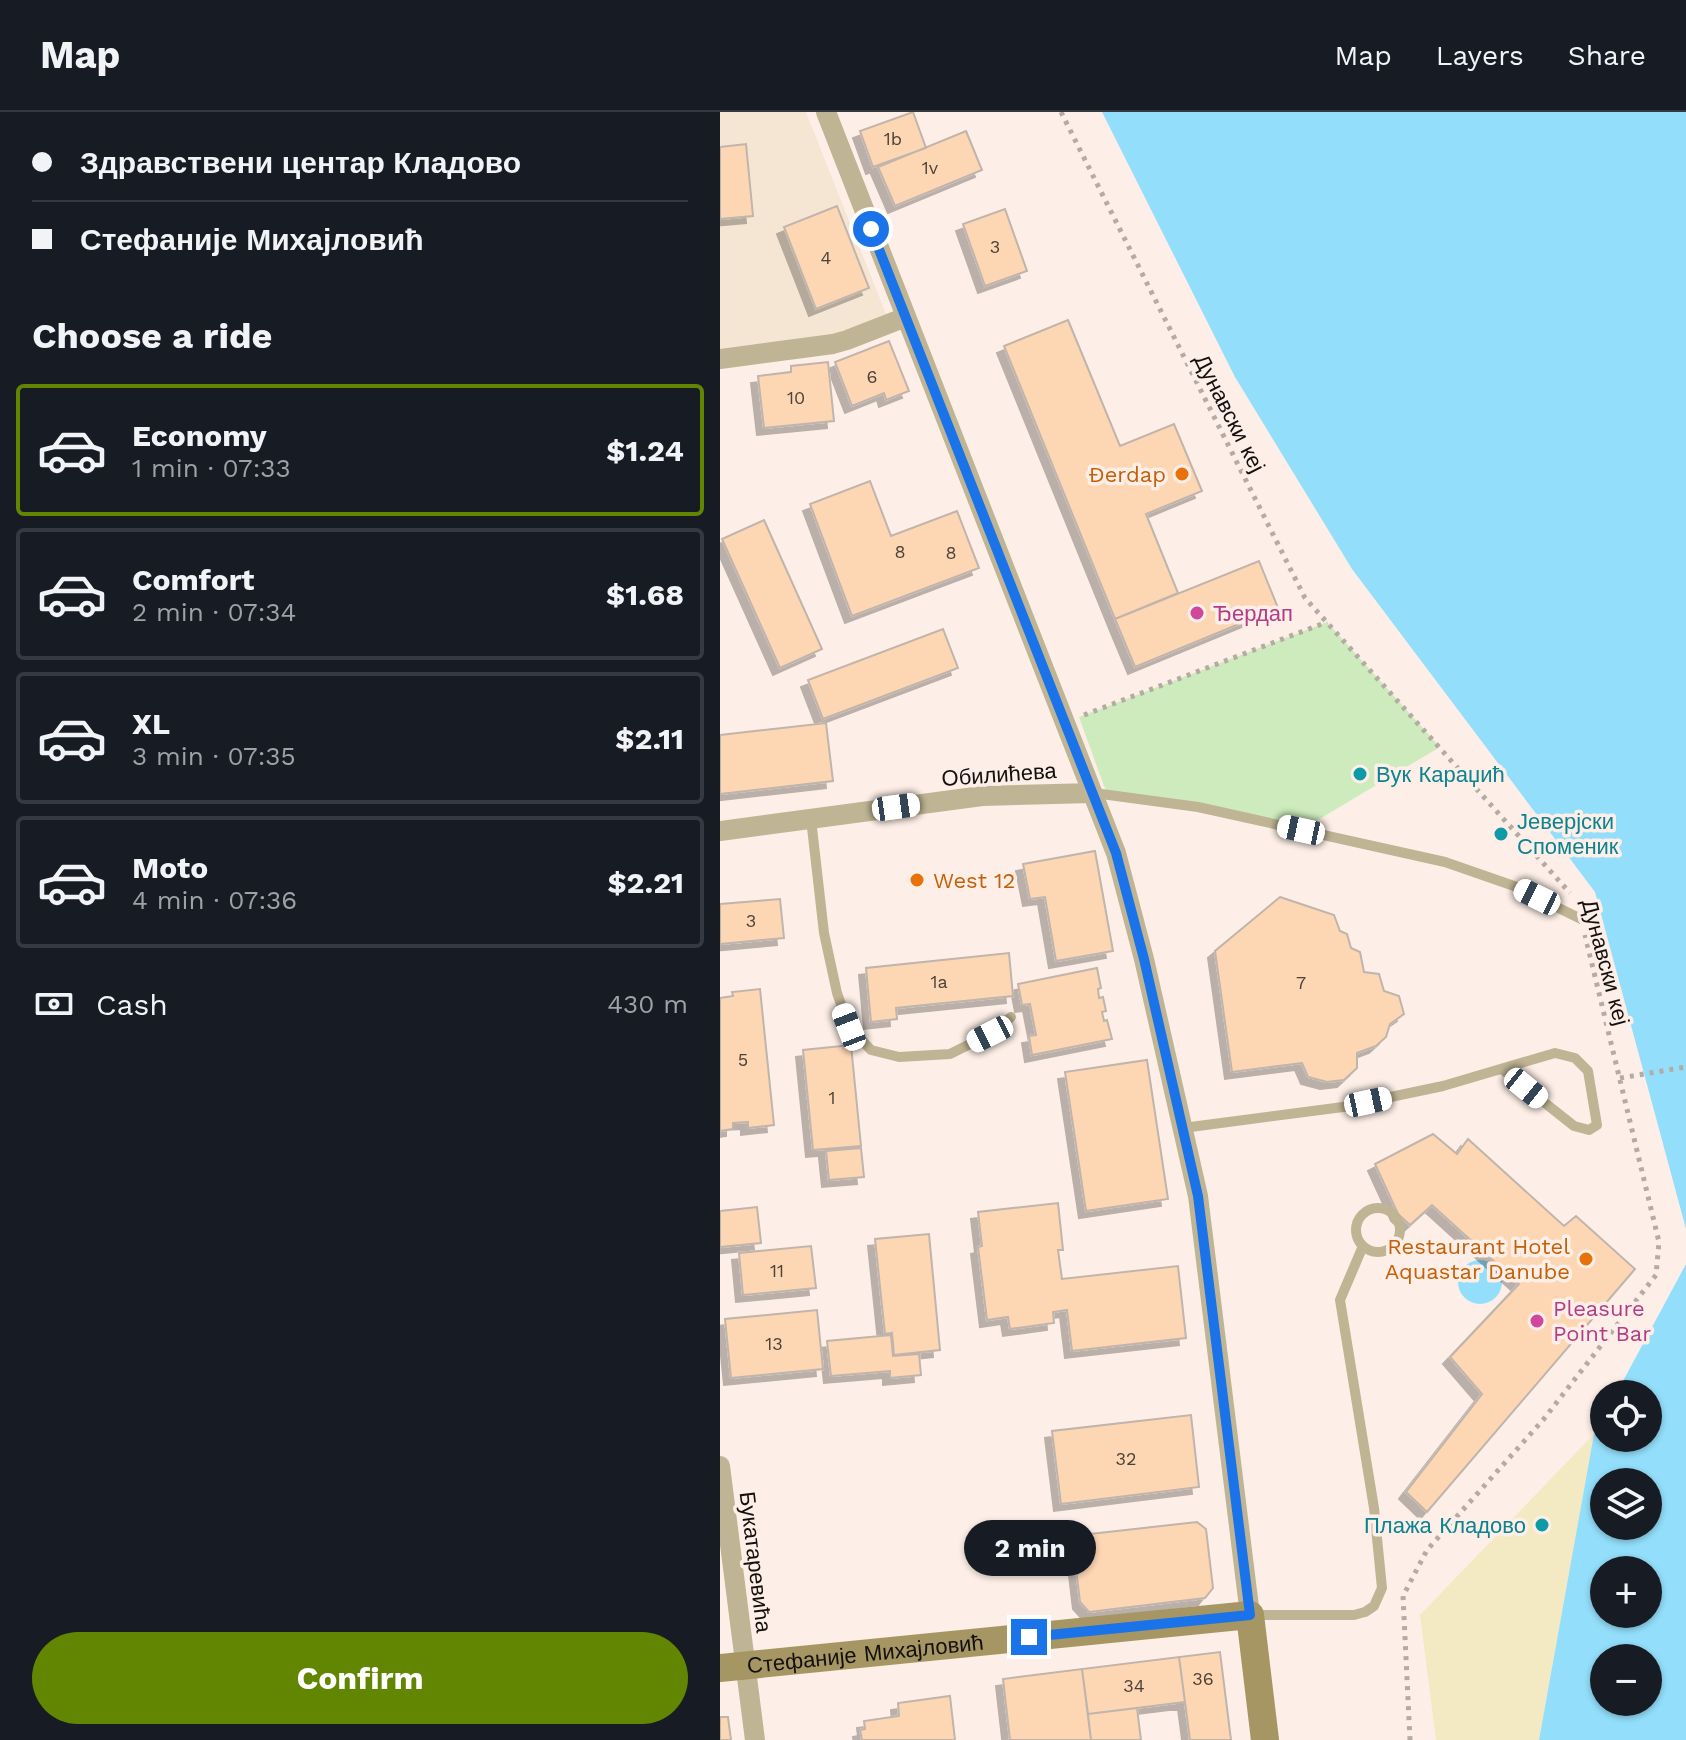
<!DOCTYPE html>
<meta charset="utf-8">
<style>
:root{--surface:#171b24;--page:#242831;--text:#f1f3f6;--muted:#9ea1a6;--line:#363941;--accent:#638602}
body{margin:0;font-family:"Work Sans",sans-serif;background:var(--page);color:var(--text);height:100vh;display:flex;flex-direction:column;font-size:30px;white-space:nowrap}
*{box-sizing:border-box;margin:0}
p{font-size:26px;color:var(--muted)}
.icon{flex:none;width:44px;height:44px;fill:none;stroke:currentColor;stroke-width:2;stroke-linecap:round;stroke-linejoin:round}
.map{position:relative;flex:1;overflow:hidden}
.sheet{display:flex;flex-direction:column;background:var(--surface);width:720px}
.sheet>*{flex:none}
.banner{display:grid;align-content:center;height:176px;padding:0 32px;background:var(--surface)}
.buttons{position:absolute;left:870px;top:1268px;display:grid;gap:16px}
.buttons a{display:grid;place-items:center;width:72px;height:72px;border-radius:50%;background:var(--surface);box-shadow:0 2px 6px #0004;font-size:40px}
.end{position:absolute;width:36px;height:36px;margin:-18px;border:10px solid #1a73e8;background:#fff;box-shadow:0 0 0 4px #fff}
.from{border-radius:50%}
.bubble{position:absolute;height:56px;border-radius:28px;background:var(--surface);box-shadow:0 2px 6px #0004;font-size:26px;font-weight:700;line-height:56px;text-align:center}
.car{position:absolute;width:24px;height:48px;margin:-24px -12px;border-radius:10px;box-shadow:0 0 6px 2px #0007;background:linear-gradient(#fff 24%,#345 0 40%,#fff 0 76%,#345 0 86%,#fff 0)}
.banner b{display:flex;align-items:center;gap:28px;height:76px;font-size:30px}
.banner b+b{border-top:2px solid var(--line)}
.banner i{width:20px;height:20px;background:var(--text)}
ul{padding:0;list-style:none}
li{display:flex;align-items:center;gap:24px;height:132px;margin:0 16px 12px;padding:0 16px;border:4px solid var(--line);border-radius:8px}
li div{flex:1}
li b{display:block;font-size:30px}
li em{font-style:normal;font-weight:700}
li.current{border-color:var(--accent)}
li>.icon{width:72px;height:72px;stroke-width:1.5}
h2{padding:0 32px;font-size:36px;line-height:96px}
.pay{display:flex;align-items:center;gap:20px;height:88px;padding:0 32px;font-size:30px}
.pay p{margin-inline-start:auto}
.primary-button{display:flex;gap:16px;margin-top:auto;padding:16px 32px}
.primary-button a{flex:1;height:92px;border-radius:48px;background:var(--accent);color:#fff;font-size:32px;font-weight:700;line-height:92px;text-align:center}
header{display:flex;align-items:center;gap:48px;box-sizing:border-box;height:112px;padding:0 40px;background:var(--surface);border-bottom:2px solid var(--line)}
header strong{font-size:38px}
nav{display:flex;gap:44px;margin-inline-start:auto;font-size:28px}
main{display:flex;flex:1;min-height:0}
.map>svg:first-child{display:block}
.medical{fill:#f5e6d3}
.green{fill:#cdebbd}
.sand{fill:#f3e9c3}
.water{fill:#93defa;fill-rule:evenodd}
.building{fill:#fdd6b4;stroke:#c0b4ab;stroke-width:2;filter:url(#shadow)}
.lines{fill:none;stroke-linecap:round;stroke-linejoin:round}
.path{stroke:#b5aaa4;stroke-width:5;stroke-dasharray:4 6;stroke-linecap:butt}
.service{stroke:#bfb594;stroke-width:10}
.minor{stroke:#bfb594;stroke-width:20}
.secondary{stroke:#a69664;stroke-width:28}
.route{stroke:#1a73e8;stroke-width:10}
.food-dot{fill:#e8710a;stroke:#fdefe7;stroke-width:3}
.hotel-dot{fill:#d1479c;stroke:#fdefe7;stroke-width:3}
.culture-dot{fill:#0f9aa8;stroke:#fdefe7;stroke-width:3}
.labels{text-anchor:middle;stroke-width:7;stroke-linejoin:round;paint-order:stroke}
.number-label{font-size:18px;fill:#4e4237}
.street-label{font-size:22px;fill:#14100d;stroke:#fdefe7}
.food-label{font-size:22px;fill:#c56008;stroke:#fdefe7;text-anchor:end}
.hotel-label{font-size:22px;fill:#b23c85;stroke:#fdefe7;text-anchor:start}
.culture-label{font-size:22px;fill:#0d838f;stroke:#fdefe7;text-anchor:start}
</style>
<header>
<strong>Map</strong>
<nav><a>Map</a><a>Layers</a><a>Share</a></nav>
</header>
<main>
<section class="sheet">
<div class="banner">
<b><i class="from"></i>Здравствени центар Кладово</b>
<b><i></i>Стефаније Михајловић</b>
</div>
<h2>Choose a ride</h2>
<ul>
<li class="current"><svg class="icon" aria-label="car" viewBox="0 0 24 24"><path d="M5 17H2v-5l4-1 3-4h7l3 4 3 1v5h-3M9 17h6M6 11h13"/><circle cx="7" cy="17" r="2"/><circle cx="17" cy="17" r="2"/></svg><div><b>Economy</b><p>1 min · 07:33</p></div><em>$1.24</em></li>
<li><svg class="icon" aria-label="car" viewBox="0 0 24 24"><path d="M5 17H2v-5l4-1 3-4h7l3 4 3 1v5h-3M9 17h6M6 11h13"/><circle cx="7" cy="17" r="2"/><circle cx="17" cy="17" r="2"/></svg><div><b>Comfort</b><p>2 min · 07:34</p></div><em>$1.68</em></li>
<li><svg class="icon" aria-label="car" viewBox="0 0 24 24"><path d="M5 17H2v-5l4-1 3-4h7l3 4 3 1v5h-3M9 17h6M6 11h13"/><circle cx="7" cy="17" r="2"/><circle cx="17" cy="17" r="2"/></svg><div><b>XL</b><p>3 min · 07:35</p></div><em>$2.11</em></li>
<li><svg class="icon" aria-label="car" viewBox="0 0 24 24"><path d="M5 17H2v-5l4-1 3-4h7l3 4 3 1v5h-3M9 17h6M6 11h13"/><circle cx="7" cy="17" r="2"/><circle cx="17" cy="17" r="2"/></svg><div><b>Moto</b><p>4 min · 07:36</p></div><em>$2.21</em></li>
</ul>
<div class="pay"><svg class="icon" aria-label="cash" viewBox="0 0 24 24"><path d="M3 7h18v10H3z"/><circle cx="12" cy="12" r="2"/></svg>Cash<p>430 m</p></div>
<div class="primary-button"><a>Confirm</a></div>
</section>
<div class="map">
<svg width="966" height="1628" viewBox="0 0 966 1628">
<defs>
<filter id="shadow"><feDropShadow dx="-7" dy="7" stdDeviation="0" flood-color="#0004"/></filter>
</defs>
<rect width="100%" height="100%" fill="#fdefe7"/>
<path class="medical" d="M0 0H86L166 202 114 224 0 238Z"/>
<path class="green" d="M607 510 720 635 581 718 389 683 384 674 359 605Z"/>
<path class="sand" d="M874 1322 819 1628H716L700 1503Z"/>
<path class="water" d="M382 0H966V1117L875 780 632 457 515 265Z
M738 1170a22 22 0 1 1 44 0a22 22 0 1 1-44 0Z
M966 1152V1628H819L874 1322 884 1304V1326H928V1282H896ZM928 1370V1414H884V1370ZM884 1458H928V1502H884ZM884 1546H928V1590H884Z"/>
<path class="building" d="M193 0 206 36 153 55 140 19Z
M246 19 262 58 175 94 158 55Z
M26 32 33 104 0 107V35Z
M117 94 149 176 96 197 64 115Z
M285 97 307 159 265 174 243 112Z
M348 208 400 334 454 312 482 379 426 402 458 481 395 507 284 234Z
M169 229 189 279 166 288 164 281 132 294 115 250Z
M108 250 114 309 44 316 38 264 71 260V254Z
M150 369 171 424 237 399 259 456 132 504 90 392Z
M44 408 102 537 60 556 2 427Z
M539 449 558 496 415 555 395 507Z
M223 517 238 556 103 607 88 568Z
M106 611 113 669 0 682V623Z
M375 739 393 839 336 849 325 785 310 787 303 752Z
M560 785 614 803 620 819 627 822 631 836 640 840 644 860 659 862 664 879 679 884 684 902 670 912 666 925 656 934 637 941V956L624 968 607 970 588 965 582 951 512 960 495 839Z
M60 787 64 826 0 832V792Z
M289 841 293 884 176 896 177 907 151 910 146 856Z
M377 856 381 876 378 877 379 886 383 885 386 899 382 900 384 909 387 908 392 927 312 943 309 924 316 923 310 892 302 893 298 872Z
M40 877 54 1013 28 1016V1010L13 1011V1017L0 1019V886L13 884 12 880Z
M131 933 141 1034 93 1038 83 938Z
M427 948 448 1087 366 1099 345 960Z
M713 1022 737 1042 748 1027 844 1114 856 1104 915 1157 707 1400 686 1380 762 1282 730 1245 799 1172 712 1093 690 1113 678 1102 655 1052Z
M141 1036 144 1065 109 1068 106 1039Z
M338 1091 343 1138H338L342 1167 458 1154 466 1226 352 1239 347 1198 333 1200 334 1211 290 1217 288 1205 267 1208 258 1135 262 1134 258 1100Z
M37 1095 41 1131 0 1135V1099Z
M209 1122 220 1238 174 1243 172 1221 165 1222 155 1127Z
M91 1134 96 1176 23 1183 19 1141Z
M97 1198 103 1257 11 1266 5 1207Z
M171 1223 173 1244 199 1242 201 1263 170 1266V1259L111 1264 107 1229Z
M471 1303 479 1375 341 1392 332 1319Z
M477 1410 486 1417 493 1476 485 1486 369 1500 360 1490 353 1431 361 1423Z
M500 1540 511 1628H470L459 1545Z
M459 1545 465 1590 368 1602 362 1557Z
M362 1557 371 1628H290L283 1567Z
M230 1584 235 1628H142L140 1618 145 1617 144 1609 179 1604 178 1591Z
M417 1596 421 1628H371L368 1602Z
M0 1605H8L11 1628H0Z"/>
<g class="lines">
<path class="path" d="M341 0 585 486 850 781
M364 603 607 510
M900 966 966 955
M690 1628 683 1484 707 1438 823 1308 936 1163 939 1130 865 823"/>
<path class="service" d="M374 681 478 695 725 750 794 774 861 807
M91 707 104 821 117 881 129 915 151 938 179 945 230 942 270 922 291 905
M463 1016 623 995 723 974 835 941 855 946 868 959 877 1013 869 1018 854 1014 782 957
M636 1118a22 22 0 1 1 44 0a22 22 0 1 1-44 0Z
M532 1503H634L645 1500 654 1494 662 1476 654 1396 620 1188 643 1134"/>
<path class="minor" d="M106 0 396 741 424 847 478 1084 530 1503
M0 247 113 232 127 228 186 205
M0 719 262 684 372 681
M0 1354 35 1628"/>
<path class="secondary" id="s1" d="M0 1556 530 1503 545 1628"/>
</g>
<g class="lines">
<path class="route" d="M151 117 396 741 424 847 478 1084 530 1503 309 1525"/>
</g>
<g class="food-dot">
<circle cx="462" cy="362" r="8"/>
<circle cx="197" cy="768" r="8"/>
<circle cx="866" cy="1147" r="8"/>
</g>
<g class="hotel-dot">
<circle cx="477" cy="501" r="8"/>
<circle cx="817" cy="1209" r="8"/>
</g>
<g class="culture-dot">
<circle cx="640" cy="662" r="8"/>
<circle cx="781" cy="722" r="8"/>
<circle cx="822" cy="1413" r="8"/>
</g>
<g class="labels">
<g class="number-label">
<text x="173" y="33">1b</text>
<text x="210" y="62">1v</text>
<text x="275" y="141">3</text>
<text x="106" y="152">4</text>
<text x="152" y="271">6</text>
<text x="76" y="292">10</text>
<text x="180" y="446">8</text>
<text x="231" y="447">8</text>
<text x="31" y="815">3</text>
<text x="219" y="876">1a</text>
<text x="581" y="877">7</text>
<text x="23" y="954">5</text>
<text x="112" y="992">1</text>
<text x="57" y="1165">11</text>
<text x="54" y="1238">13</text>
<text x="406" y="1353">32</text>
<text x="483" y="1573">36</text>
<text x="414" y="1580">34</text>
</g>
<g class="street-label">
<text transform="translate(510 301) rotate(63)" y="8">Дунавски кеј</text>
<text transform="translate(279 662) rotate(-4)" y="8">Обилићева</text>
<text transform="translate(886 850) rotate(75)" y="8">Дунавски кеј</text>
<text transform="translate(36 1450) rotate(83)" y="8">Букатаревића</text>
<text dy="8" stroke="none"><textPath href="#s1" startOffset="146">Стефаније Михајловић</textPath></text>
</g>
<g class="food-label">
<text x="446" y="370">Đerdap</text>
<text x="213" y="776" text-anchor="start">West 12</text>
<text x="850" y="1142">Restaurant Hotel<tspan x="850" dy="25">Aquastar Danube</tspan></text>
</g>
<g class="hotel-label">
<text x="493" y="509">Ђердап</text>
<text x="833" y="1204">Pleasure<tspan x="833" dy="25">Point Bar</tspan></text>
</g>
<g class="culture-label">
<text x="656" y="670">Вук Караџић</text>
<text x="797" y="717">Јеверјски<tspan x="797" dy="25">Споменик</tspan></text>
<text x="806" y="1421" text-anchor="end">Плажа Кладово</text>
</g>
</g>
</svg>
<div class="buttons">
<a><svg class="icon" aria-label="locate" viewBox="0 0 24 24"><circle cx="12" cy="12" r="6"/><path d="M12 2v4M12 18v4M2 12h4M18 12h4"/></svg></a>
<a><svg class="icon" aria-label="layers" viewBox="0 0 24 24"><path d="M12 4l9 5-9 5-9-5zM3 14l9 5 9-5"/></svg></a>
<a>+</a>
<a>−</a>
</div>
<i class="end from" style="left:151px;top:117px"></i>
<i class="end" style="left:309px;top:1525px"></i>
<div class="bubble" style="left:244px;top:1408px;width:132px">2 min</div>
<i class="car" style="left:176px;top:695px;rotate:82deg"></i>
<i class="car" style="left:581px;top:718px;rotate:282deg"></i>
<i class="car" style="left:817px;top:785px;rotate:296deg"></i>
<i class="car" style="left:129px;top:915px;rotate:339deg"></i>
<i class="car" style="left:270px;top:922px;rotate:243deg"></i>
<i class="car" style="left:806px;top:976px;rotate:129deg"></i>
<i class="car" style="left:648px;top:990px;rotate:78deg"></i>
</div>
</main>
